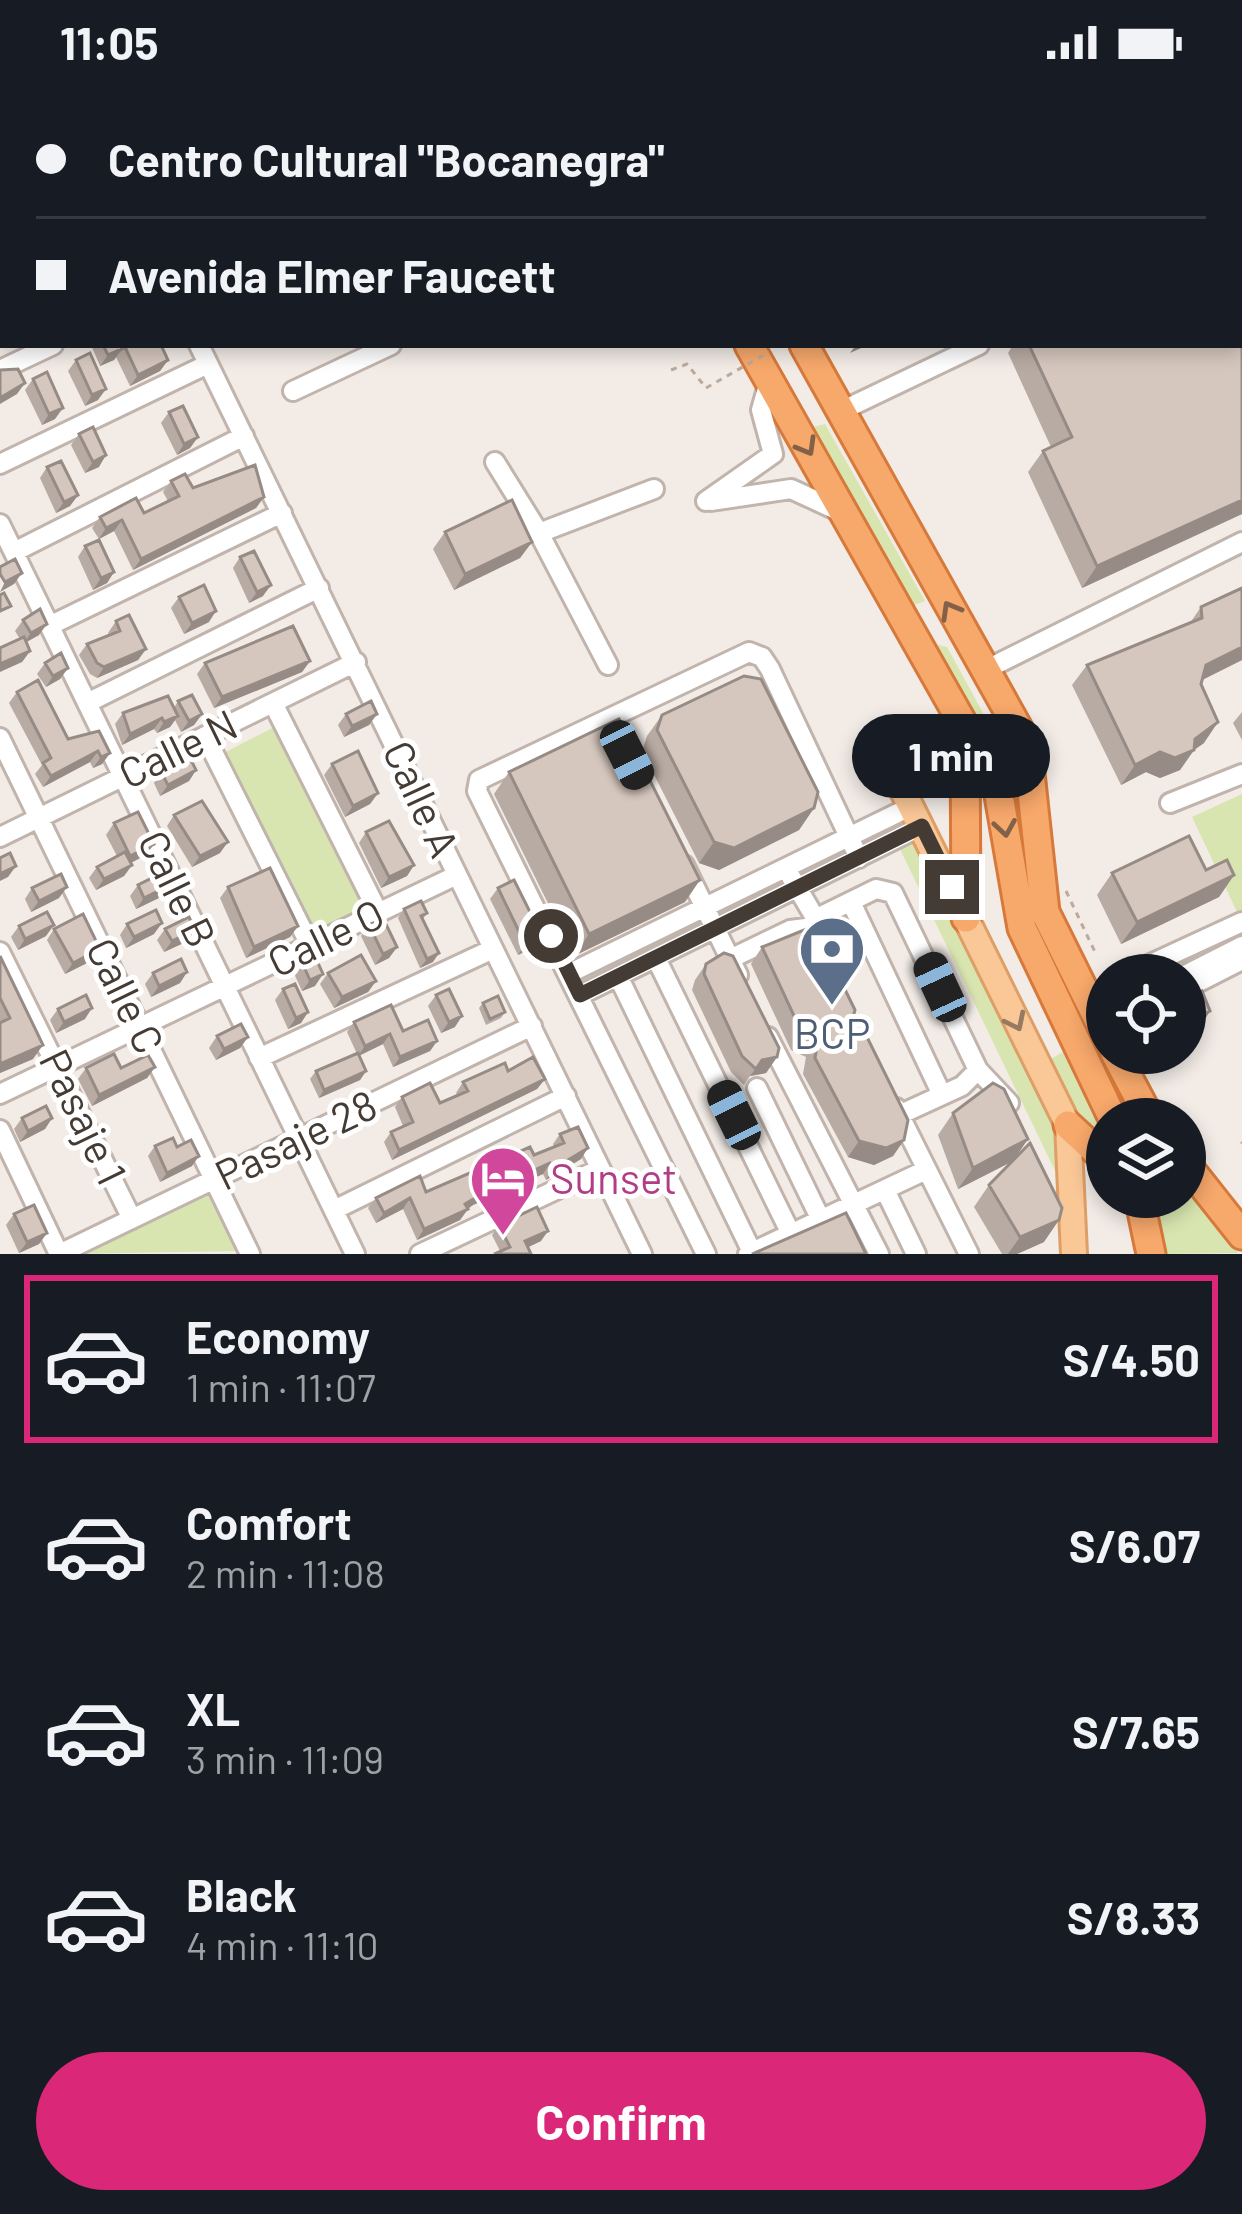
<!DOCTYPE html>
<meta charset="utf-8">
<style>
:root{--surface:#171b24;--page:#20242c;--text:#f1f3f6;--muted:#9ea1a6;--line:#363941;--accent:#db2777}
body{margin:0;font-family:Barlow,sans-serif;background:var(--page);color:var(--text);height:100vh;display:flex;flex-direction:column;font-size:45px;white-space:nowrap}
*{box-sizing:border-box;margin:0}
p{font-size:39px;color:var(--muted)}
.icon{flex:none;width:66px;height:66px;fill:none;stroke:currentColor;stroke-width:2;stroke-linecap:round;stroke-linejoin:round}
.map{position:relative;height:1170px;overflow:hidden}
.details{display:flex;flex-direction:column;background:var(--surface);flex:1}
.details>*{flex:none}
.banner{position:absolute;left:0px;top:0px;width:1242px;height:264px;box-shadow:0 6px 18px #0003;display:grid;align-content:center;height:264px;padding:0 36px;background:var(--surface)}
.tools{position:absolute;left:1086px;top:870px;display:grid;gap:24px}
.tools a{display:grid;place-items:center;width:120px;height:120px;border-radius:50%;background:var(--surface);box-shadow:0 6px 18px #0003;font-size:60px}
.end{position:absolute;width:54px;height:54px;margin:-27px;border:15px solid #443b35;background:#fff;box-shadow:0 0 0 6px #fff}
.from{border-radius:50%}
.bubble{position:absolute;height:84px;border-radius:42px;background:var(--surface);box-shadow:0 6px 18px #0003;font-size:39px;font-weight:700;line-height:84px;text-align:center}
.car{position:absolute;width:36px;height:72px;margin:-36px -18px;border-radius:15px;box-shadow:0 0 9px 3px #0007;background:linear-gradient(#222 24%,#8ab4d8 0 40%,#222 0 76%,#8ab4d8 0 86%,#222 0)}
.banner b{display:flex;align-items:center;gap:42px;height:114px;font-size:45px}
.banner b+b{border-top:3px solid var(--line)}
.banner i{width:30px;height:30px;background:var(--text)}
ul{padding:21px 0 0;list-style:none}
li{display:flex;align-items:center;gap:36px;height:168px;margin:0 24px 18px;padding:0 12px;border:6px solid transparent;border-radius:0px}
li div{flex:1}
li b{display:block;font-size:45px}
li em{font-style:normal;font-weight:700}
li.selected{border-color:var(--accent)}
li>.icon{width:108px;height:108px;stroke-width:1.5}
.button{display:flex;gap:24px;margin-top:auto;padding:24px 36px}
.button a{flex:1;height:138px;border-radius:72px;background:var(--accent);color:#fff;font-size:48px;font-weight:700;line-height:138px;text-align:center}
.status{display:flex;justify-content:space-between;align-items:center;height:84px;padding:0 60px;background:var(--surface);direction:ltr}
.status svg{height:33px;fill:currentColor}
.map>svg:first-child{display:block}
.green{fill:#d9e5b0}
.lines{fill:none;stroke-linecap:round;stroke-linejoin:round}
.minor-casing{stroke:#c0b4ac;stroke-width:24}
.major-casing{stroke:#de9f67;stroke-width:30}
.highway-casing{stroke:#d6793b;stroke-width:33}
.path{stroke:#bea99a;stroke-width:3;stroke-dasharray:6 6;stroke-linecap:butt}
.minor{stroke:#fff;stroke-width:18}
.major{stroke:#fac797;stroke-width:24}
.highway{stroke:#f7a86b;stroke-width:27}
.path-bridge{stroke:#bea99a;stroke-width:3;stroke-dasharray:6 6;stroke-linecap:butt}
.wall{fill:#b8aba3}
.shaded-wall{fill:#968b85}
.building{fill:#d6c7be;stroke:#968b85;stroke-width:3}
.oneway{stroke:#836148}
.oneway2{stroke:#967a61}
.route{stroke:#443b35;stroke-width:15}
.labels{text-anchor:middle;stroke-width:10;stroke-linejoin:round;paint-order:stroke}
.street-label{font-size:42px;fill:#443b35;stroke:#fff}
.service-label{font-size:42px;fill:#4e5e75;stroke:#fff}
.hotel-label{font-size:42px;fill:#b23c85;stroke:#fff;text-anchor:start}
</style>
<div class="status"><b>11:05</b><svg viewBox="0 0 49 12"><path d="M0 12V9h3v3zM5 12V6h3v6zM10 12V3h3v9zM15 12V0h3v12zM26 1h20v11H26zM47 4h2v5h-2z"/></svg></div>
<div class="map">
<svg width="1242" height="1170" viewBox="0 0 1242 1170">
<rect width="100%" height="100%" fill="#f2ebe6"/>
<path class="green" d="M825 340 925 517 914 521 813 343Z
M934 560 947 563 1006 671 1008 696Z
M276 642 368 823 314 850 222 670Z
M1242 710V828L1238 830 1192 733Z
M910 757 916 758 1056 1042 1060 1097 898 761Z
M1063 968 1107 1062 1086 1043 1049 976Z
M205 1100 236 1167 68 1170Z
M1185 1100 1238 1169 1167 1170 1155 1113H1185Z"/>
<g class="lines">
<g class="minor-casing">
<path id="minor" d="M955 0 957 3
M1021 0 1023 3
M224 3 231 0
M0 54H3
M1239 65 1242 63
M1239 80 1242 88
M0 106 3 104
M1239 140 1242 135
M0 190 3 188
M199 261 642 1170
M0 286 53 261
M293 307 391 261
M841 327 979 261
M495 378 539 449
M0 380 208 280
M706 417 773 370 761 326 769 298
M711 417 791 405 845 430
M0 440 355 1170
M14 468 244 352
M49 542 282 429
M608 581 539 449 654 405
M985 586 1242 458
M87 619 319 504
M273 619 378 828
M205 652 310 861
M0 654 250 1170
M1170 719 1242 690
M0 753 356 578
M684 781 738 891
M791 793 817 837
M851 818 942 1011
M821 863 814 850 819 833 876 805 893 809 978 986 1009 1019
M0 868 132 1135
M656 874 791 1150
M730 875 790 846 814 843
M570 889 912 722
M1127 891 1242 838
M1185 891 1242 862
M618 892 752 1168
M1185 905 1238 878
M580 911 922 742
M768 953 879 1170
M259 974 493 865
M757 1004 821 1136
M0 1010 457 791
M896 1024 969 1170
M899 1031 962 1002 978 986
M0 1046 59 1170
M885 1106 916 1170
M334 1126 566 1012
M59 1170 532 942
M420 1170 600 1085
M706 1170 477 707 479 696 749 568 762 573 770 585 859 774
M748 1170 926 1086"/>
</g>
<g class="major-casing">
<path id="major" d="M900 701 1068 1041 1074 1170"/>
</g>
<g class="highway-casing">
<path id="highway" d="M606 0 608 3
M646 0 648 3
M749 261 997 700 1022 844 1113 1035
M804 261 1019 646 1030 689 1045 828 1107 953
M965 646 966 834
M1115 969 1150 1035
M1068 1041 1107 1077
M1185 1079 1242 1151
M1139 1113 1151 1170"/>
</g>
<path class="path" d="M671 286 687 280 706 304
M1066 807 1095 868
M1241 1058 1242 1059"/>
<use href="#minor" class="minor"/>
<use href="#major" class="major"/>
<use href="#highway" class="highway"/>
<path class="path-bridge" d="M706 304 769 268"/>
</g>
<path class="wall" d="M1242 147V430L1082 504 1028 388 1043 367 1051 363 1008 269 1013 261H1239Z
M91 261H161L168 276 160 287 130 302 116 273 114 276 100 282Z
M76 276 98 316 85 322 68 287Z
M33 295 55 335 42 341 25 306Z
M169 328 198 353 190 364 177 371 161 339Z
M79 350 99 383 85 389 71 361Z
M47 383 78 411 70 422 56 429 40 394Z
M171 397 193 404 264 413 256 424 133 486 114 447 99 455 92 444 100 433 144 429 168 417 163 408Z
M445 448 532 458 520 474 454 506 433 465Z
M85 462 114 488 107 499 93 506 78 473Z
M240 473 263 512 249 519 233 484Z
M1242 504V576L1202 596 1204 659 1194 666 1180 686 1160 694 1146 688 1121 701 1072 601 1087 581 1190 539 1201 523Z
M179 513 209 538 184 550 171 524Z
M23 536 39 551 26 558 30 567 22 578 20 555 15 547Z
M116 537 146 565 138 576 97 594 90 590 79 571 87 560 109 551 108 549Z
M310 577 302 588 214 624 197 590 205 579Z
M45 579 68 584 60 595 46 603 37 590Z
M17 608 68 655 110 669 102 680 93 684 90 678 43 703 35 690 42 681 9 619Z
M178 617 202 630 194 641 181 648 175 636 170 643 157 649 154 645 122 661 115 640 123 629 174 624Z
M1242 628V656L1233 639Z
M346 630H377L369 641 344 653 338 641Z
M662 631 814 724 799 746 719 786 699 779 642 667 647 652Z
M332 680 378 709 370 720 345 733 324 691Z
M196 686 189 697 160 712 154 699 161 688Z
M509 688 685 818 574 872 494 710Z
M174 731 220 769 192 783 167 742Z
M114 739 154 760 146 771 130 779 132 781 124 792 96 806 89 794 97 783 117 772 106 751Z
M366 748 414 781 407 792 381 804 359 759Z
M1206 786 1234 791 1219 813 1121 860 1097 811 1112 789Z
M172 800 165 811 136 825 130 812 138 801Z
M228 803 298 842 290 853 246 874 220 814Z
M32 804 59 814 31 828 25 815Z
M498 804 534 863 518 871 490 815Z
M404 825 427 829 423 835 433 878 420 884 398 834Z
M127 840 154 850 126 864 120 851Z
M369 841 397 863 389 874 375 881 361 852Z
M19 842 46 852 18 866 11 853Z
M54 845 93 876 65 890 47 856Z
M165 845 188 857 164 868 157 856Z
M762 863 850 945 904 1056 893 1072 874 1081 848 1073 803 990 806 973 791 966 751 880Z
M0 872 33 975 0 989Z
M300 874 315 902 302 907 292 885Z
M706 880 777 973 766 989 750 992 744 1001 731 988 692 906 695 896Z
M187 888 180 899 151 913 145 900 153 889Z
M328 889 376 897 368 908 334 924 320 900Z
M283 905 308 928 301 939 288 945 275 916Z
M436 911 455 943 441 949 428 922Z
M1186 913 1210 927 1203 938 1187 945 1185 940Z
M483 919 505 928 501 934 486 941 479 924Z
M58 925 85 935 56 949 50 936Z
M354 938 403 947 437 957 430 967 393 983 383 960 359 972 366 987 360 996 319 1014 310 995 316 987 357 970 347 948Z
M217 952 248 953 240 964 216 976 209 964Z
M155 983 147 994 92 1022 78 995 86 984Z
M508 987 545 995 537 1005 392 1076 384 1058 391 1048 403 1042 395 1023 402 1013 440 1019 458 1012 456 1009 463 998Z
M953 1029 1028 1055 1013 1077 958 1105 938 1051Z
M22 1034H52L45 1045 20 1058 14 1045Z
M560 1050 581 1075 546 1096 543 1090 473 1121 468 1125 460 1136 417 1156 403 1125 376 1139 368 1124 376 1114 426 1108 534 1071 554 1063 553 1060Z
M155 1062 177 1063 192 1082 160 1098 148 1072Z
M989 1101 1044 1158 1017 1170H1002L974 1123Z
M14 1130 47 1149 39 1160 19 1169 6 1141Z
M499 1141 541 1157 528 1163 500 1167 492 1151Z"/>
<path class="shaded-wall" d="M856 261H868L850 269Z
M122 265 114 276 100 282 108 271Z
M168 276 160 287 130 302 138 291Z
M25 299 17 310 0 320V314Z
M106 305 98 316 85 322 92 311Z
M63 324 55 335 42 341 49 330Z
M198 353 190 364 177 371 184 360Z
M106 371 99 383 85 389 93 378Z
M78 411 70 422 56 429 64 418Z
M264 413 256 424 133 486 141 475Z
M1242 416V430L1082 504 1097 482Z
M122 436 114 447 99 455 106 444Z
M532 458 520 474 454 506 465 490Z
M114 488 107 499 93 506 101 494Z
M22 489 14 500 0 508 5 498Z
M271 501 263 512 249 519 257 508Z
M216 527 209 538 184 550 192 539Z
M47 540 39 551 23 560 31 549Z
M1242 563V576L1192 601 1206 581Z
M146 565 138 576 97 594 104 583Z
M30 567 22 578 0 588V580Z
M310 577 302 588 214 624 222 613Z
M68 584 60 595 46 603 53 592Z
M202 630 194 641 181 648 189 637Z
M377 630 369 641 344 653 352 642Z
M178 632 170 643 157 649 164 638Z
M162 634 154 645 122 661 130 650Z
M1218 638 1204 659 1194 666 1180 686 1160 694 1146 688 1121 701 1135 681 1160 668 1195 655Z
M98 667 90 678 43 703 51 692Z
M110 669 102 680 93 684 101 673Z
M196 686 189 697 160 712 168 701Z
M378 709 370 720 345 733 353 722Z
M814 724 799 746 719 786 699 779 714 758Z
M228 758 220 769 192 783 200 772Z
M154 760 146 771 123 783 130 772Z
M132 781 124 792 96 806 104 795Z
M414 781 407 792 381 804 389 793Z
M16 782 8 793 0 797V790Z
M1234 791 1219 813 1121 860 1137 838Z
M700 796 685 818 574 872 589 850Z
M172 800 165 811 136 825 144 814Z
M67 803 59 814 31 828 39 817Z
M162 839 154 850 126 864 134 853Z
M54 841 46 852 18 866 25 855Z
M298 842 290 853 246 874 254 863Z
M195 846 188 857 164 868 172 857Z
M542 852 534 863 518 871 525 860Z
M397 863 389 874 375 881 383 870Z
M100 865 93 876 65 890 73 879Z
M439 869 433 878 420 884 427 875Z
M187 888 180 899 151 913 159 902Z
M323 890 315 902 302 907 310 896Z
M376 897 368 908 334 924 342 913Z
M92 924 85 935 56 949 64 938Z
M1210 927 1203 938 1187 945 1194 934Z
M308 928 301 939 288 945 296 934Z
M462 932 455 943 441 949 449 938Z
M390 950 383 960 358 972 365 962Z
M248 953 240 964 216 976 224 965Z
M437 957 430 967 393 983 400 973Z
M43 961 33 975 0 989V980Z
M777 973 766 989 750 992 762 976Z
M155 983 147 994 92 1022 99 1011Z
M366 987 360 996 319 1014 324 1006Z
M545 995 537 1005 392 1076 399 1066Z
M52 1034 45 1045 20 1058 28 1047Z
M1028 1055 1013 1077 958 1105 973 1084Z
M904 1056 893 1072 874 1081 848 1073 859 1057Z
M588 1064 581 1075 546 1096 553 1085Z
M199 1072 192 1082 160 1098 167 1089Z
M550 1079 543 1090 473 1121 462 1128 468 1125 460 1136 417 1156 424 1145 480 1111Z
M410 1114 403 1125 376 1139 384 1129Z
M1059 1136 1044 1158 1017 1170H1008L1020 1153Z
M548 1147 541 1157 518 1168 525 1157Z
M47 1149 39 1160 19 1169 27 1158Z"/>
<path class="building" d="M14 0H49V3H15Z
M285 0H483L485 3H278Z
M1071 0H1203L1205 3H1072Z
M3 126V168L0 170V127Z
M1242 147V416L1097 482 1043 367 1072 353 1029 261H1239V148Z
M0 191 3 197V253L1 254Z
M103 261H120L122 265 108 271Z
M124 261H161L168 276 138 291Z
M90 269 106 305 92 311 76 276Z
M18 285 25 299 0 314V286Z
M47 288 63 324 49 330 33 295Z
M183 322 198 353 184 360 169 328Z
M93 343 106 371 93 378 79 350Z
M61 377 78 411 64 418 47 383Z
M255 381 264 413 141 475 122 436 106 444 100 433 136 414 144 429 179 412 171 397 185 390 193 404Z
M512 416 532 458 465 490 445 448Z
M99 456 114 488 101 494 85 462Z
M254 467 271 501 257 508 240 473Z
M15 475 22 489 5 498 0 490V483Z
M204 501 216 527 192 539 179 513Z
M1242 504V563L1206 581 1201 600 1218 638 1195 655 1194 666 1175 674 1160 668 1135 681 1087 581 1202 534 1201 523Z
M4 509 11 522 0 527V511Z
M40 525 47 540 31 549 23 536Z
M129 531 146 565 104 583 97 579 87 560 120 547 116 537Z
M293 542 310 577 222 613 205 579Z
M24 553 30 567 0 580V564Z
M61 569 68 584 53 592 45 579Z
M744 592 761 595 818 708 814 724 734 764 714 758 657 646 662 631Z
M38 596 68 655 99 647 110 669 101 673 98 667 51 692 43 679 51 674 17 608Z
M192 611 202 630 189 637 178 617Z
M168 612 178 632 164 638 162 634 130 650 123 629Z
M371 617 377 630 352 642 346 630Z
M619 635 700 796 589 850 509 688Z
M358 667 378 709 353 722 332 680Z
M190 674 196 686 168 701 161 688Z
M202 717 228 758 200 772 174 731Z
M138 728 154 760 130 772 114 739Z
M389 737 414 781 389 793 366 748Z
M1189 752 1206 786 1227 776 1234 791 1137 838 1112 789Z
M125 768 132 781 104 795 97 783Z
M10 769 16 782 0 790V774Z
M270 784 298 842 254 863 228 803Z
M166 787 172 800 144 814 138 801Z
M61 790 67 803 39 817 32 804Z
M514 796 542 852 525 860 498 804Z
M421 817 427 829 421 832 439 869 427 875 404 825Z
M156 826 162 839 134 853 127 840Z
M47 828 54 841 25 855 19 842Z
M83 830 100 865 73 879 54 845Z
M189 833 195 846 172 857 165 845Z
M383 834 397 863 383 870 369 841Z
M814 842 855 926 850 945 865 949 908 1036 904 1056 886 1064 859 1057 815 974 818 956 802 949 762 863Z
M313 868 323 890 310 896 300 874Z
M724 869 733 872 779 964 777 973 762 976 756 985 742 972 704 890 706 880Z
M361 871 376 897 342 913 328 889Z
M0 872 43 961 0 980V939L10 934 0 914Z
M181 875 187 888 159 902 153 889Z
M295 900 308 928 296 934 283 905Z
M449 905 462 932 449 938 436 911Z
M1202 907 1210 927 1194 934 1186 913Z
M86 911 92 924 64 938 58 925Z
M498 912 505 928 490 935 483 919Z
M391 921 403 947 428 936 437 957 400 973 390 950 365 962 354 938Z
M241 940 248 953 224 965 217 952Z
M358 969 366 987 324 1006 316 987Z
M114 970 121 984 148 971 155 983 99 1011 86 984Z
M533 973 545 995 399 1066 391 1048 413 1038 402 1013 430 999 440 1019 468 1007 463 998 505 979 508 987Z
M993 999 1004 1005 1028 1055 973 1084 953 1029Z
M46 1022 52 1034 28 1047 22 1034Z
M578 1043 588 1064 553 1085 550 1079 480 1111 465 1120 468 1125 424 1145 410 1114 384 1129 376 1114 420 1092 426 1108 530 1063 534 1071 564 1059 560 1050Z
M173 1054 177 1063 191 1056 199 1072 167 1089 155 1062Z
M1030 1059 1062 1124 1059 1136 1020 1153 989 1101Z
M34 1121 47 1149 27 1158 14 1130Z
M537 1123 548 1147 525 1157 531 1170H494L510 1163 499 1141Z
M846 1129 866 1170H752Z"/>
<defs><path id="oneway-chevron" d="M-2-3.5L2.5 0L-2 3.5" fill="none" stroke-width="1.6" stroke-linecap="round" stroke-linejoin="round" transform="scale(3)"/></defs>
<g class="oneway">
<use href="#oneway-chevron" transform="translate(807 363) rotate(60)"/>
<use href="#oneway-chevron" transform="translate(950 526) rotate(-120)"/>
<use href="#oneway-chevron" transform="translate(1005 744) rotate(81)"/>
</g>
<use class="oneway2" href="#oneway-chevron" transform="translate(1016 938) rotate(64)"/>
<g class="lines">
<path class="route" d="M551 852 580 911 922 742 952 803"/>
</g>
<defs>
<g id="bank-pin" transform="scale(3.45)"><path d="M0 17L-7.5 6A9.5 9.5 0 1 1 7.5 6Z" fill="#5c6f8a" stroke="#fff"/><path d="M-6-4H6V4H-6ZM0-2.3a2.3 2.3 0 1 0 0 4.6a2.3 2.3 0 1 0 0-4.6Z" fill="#fff"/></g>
<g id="hotel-pin" transform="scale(3.45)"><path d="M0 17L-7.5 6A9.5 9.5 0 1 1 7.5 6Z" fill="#d1479c" stroke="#fff"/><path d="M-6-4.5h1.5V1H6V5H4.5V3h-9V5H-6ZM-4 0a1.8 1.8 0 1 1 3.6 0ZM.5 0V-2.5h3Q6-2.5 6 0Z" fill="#fff"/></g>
</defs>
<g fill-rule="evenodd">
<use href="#bank-pin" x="832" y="865"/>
<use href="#hotel-pin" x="503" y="1095"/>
</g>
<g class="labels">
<g class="street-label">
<text transform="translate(178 665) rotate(-26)" y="15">Calle N</text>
<text transform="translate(421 715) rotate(65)" y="15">Calle A</text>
<text transform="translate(177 805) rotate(64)" y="15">Calle B</text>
<text transform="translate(326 854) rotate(-26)" y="15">Calle O</text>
<text transform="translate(125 912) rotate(64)" y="15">Calle C</text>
<text transform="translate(83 1033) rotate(64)" y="15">Pasaje 1</text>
<text transform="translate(296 1056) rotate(-26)" y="15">Pasaje 28</text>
</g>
<g class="service-label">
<text x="832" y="965">BCP</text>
</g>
<g class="hotel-label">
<text x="550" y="1110">Sunset</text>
</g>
</g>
</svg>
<div class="tools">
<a><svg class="icon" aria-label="locate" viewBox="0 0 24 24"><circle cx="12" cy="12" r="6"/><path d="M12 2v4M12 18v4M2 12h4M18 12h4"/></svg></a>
<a><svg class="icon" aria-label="layers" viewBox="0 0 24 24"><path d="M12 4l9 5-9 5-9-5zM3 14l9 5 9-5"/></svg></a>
</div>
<i class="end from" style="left:551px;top:852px"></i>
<i class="end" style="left:952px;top:803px"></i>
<div class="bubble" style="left:852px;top:630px;width:198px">1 min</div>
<i class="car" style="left:627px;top:671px;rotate:153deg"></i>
<i class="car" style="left:940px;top:903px;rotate:335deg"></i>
<i class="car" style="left:734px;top:1031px;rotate:334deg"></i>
<div class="banner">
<b><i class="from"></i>Centro Cultural &quot;Bocanegra&quot;</b>
<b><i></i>Avenida Elmer Faucett</b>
</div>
</div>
<section class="details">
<ul>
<li class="selected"><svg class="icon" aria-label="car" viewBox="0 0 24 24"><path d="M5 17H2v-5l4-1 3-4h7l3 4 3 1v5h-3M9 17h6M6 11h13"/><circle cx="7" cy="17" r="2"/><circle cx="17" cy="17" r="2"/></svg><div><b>Economy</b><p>1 min · 11:07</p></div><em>S/4.50</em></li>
<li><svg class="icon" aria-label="car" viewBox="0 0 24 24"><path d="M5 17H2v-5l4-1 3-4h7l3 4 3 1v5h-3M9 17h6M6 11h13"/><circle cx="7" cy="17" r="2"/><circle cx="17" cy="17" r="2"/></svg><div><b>Comfort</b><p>2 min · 11:08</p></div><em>S/6.07</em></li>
<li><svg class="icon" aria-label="car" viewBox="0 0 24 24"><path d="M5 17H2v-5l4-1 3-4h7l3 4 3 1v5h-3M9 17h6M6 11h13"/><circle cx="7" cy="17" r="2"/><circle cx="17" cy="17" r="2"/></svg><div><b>XL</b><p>3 min · 11:09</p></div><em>S/7.65</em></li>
<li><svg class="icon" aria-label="car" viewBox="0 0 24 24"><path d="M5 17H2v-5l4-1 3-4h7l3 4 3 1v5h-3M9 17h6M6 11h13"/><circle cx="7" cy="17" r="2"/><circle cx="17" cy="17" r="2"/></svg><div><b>Black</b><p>4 min · 11:10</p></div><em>S/8.33</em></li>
</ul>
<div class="button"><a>Confirm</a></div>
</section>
